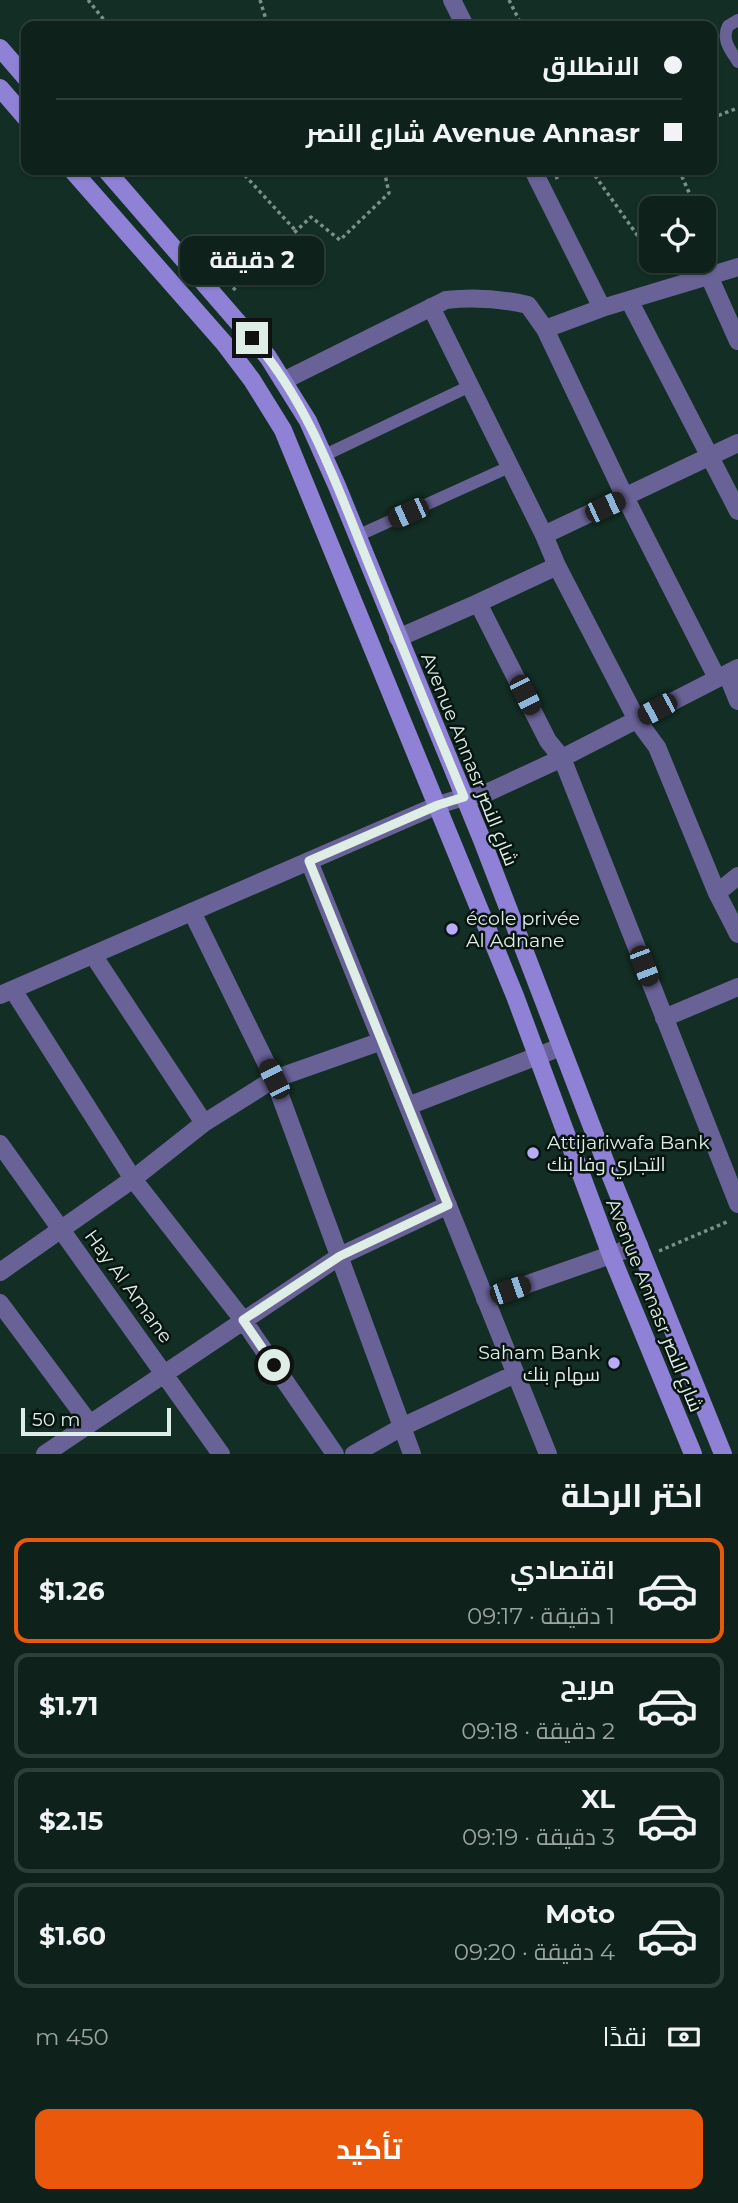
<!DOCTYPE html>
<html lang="ar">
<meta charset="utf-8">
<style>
:root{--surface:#0e221b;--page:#172a24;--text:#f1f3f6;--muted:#9ba4a3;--line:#2e3f3a;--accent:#ea580c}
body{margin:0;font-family:Montserrat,Cairo,sans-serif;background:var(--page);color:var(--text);direction:rtl;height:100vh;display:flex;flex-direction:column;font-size:26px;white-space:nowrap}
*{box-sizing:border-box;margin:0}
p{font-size:23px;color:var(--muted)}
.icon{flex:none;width:38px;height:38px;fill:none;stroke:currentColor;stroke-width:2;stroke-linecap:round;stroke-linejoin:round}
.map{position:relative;height:1454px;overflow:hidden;direction:ltr}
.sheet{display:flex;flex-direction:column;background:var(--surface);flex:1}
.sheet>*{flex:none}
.hud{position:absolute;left:21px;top:21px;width:696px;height:154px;border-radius:14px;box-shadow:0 2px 5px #0004,0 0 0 2px var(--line);direction:rtl;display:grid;align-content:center;height:154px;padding:0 35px;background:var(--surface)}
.buttons{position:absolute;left:639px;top:196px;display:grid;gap:14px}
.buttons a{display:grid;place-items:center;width:77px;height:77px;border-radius:14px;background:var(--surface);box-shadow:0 2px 5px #0004,0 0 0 2px var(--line);font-size:35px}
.scale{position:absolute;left:21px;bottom:18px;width:150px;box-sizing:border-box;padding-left:7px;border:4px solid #deeee6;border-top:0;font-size:19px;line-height:24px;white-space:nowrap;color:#deeee6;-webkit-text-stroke:5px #08140f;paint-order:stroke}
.end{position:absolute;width:32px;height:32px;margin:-16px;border:9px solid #deeee6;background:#111;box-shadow:0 0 0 4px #111}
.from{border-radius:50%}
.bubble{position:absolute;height:49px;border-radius:14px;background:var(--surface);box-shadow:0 2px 5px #0004,0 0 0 2px var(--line);font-size:23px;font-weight:700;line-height:49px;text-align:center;direction:rtl}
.car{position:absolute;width:21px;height:42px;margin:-21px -10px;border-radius:9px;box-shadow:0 0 5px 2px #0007;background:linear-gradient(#222 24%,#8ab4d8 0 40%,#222 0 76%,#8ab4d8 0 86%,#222 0)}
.hud b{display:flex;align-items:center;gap:24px;height:66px;font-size:26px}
.hud b+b{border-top:2px solid var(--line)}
.hud i{width:18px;height:18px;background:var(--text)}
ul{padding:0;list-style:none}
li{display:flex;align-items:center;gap:21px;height:105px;margin:0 14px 10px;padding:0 21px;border:4px solid var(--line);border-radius:14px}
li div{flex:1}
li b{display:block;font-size:26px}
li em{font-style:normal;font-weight:700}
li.active{border-color:var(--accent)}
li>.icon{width:63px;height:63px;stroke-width:1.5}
h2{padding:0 35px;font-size:32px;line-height:84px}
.pay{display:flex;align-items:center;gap:18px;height:77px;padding:0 35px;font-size:26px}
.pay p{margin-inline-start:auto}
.cta{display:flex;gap:14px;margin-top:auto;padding:14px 35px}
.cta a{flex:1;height:80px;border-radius:14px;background:var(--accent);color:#fff;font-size:28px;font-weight:700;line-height:80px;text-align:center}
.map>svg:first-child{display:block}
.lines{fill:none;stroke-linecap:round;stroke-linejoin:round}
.path{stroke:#7b9087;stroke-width:3.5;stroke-dasharray:3.5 3.5;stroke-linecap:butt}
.service{stroke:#696297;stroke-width:12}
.minor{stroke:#696297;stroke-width:18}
.tertiary{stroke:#696297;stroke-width:18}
.secondary{stroke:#8e81d6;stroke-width:18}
.route{stroke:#deeee6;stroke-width:9}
.poi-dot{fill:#b6acf8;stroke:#08140f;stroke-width:2.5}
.labels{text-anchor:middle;stroke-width:5;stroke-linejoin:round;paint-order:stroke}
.street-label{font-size:19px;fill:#deeee6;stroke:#08140f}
.poi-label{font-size:19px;fill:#deeee6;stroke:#08140f;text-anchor:start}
</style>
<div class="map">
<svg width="738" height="1454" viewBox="0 0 738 1454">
<rect width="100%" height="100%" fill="#132e24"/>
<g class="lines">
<path class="path" d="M88 0 109 26
M260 0 268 26
M509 0 522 26
M712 118 738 108
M240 170 296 231
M591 170 640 239 651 234
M679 170 696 208
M555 178 578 170
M233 290 311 217 340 240 389 193 384 170
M659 1251 729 1221"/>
<path class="service" d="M738 20 728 26C721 40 731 51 738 62
M323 456 470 386
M357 536 509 467"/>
<path class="minor" d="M452 0 465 26
M533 170 602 308
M709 276 738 341
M629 300 738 511
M431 307 544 535 557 566 637 720 657 747 717 893 738 934
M545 329 602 308 738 267
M283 381 446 300C472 297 502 299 528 305L545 329 625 497 717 678
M544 535 738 443
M557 566 478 603 548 741 562 758 738 1204
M398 638 478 603
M727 674 738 701
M464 797 480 796 562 758 738 668
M309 861 548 1454
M717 893 738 876
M192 912 274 1079 412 1454
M93 955 204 1123
M13 990 133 1179 243 1320 335 1454
M664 1018 738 987
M408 1106 561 1047
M0 1144C74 1247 148 1350 221 1454
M0 1272 133 1179 204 1123 274 1079 382 1041
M485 1299 639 1245
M0 1303 90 1424
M45 1454 340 1256 448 1205
M354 1454 402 1427 515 1374"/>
<path class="tertiary" d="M0 995 438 805 464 797"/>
<path class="secondary" d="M0 48 26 78
M0 88 26 118
M72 170 224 343 252 380 283 430 515 996 611 1255 693 1454
M106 170 268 357 308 421 337 486 482 840 610 1174 723 1454"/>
</g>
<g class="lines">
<path class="route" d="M252 338C309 403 337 486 369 565 400 642 432 720 464 797L438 805 309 861 448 1205 340 1256 243 1320 274 1365"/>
</g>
<g class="poi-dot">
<circle cx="452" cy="929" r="7"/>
<circle cx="533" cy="1153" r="7"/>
<circle cx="614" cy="1363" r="7"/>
</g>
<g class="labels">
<g class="street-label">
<text transform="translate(470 759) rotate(68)" y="7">Avenue Annasr شارع النصر</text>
<text transform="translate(129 1286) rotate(54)" y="7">Hay Al Amane</text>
<text transform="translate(655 1305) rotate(68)" y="7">Avenue Annasr شارع النصر</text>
</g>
<g class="poi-label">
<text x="466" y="925">école privée<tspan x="466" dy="22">Al Adnane</tspan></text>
<text x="547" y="1149">Attijariwafa Bank<tspan x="547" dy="22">التجاري وفا بنك</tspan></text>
<text x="600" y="1359" text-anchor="end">Saham Bank<tspan x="600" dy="22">سهام بنك</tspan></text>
</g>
</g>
</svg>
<div class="buttons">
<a><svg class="icon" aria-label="locate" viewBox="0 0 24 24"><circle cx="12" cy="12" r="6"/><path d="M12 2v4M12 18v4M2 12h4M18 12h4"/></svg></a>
</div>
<div class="scale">50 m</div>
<i class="end from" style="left:274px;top:1365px"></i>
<i class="end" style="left:252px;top:338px"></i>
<div class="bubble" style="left:180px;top:236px;width:144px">2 دقيقة</div>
<i class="car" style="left:605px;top:507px;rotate:65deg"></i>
<i class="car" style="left:408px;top:513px;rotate:246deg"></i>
<i class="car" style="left:525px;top:695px;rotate:153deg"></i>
<i class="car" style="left:657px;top:709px;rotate:242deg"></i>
<i class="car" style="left:644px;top:966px;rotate:159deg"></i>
<i class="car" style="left:274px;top:1079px;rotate:334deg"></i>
<i class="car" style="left:510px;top:1290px;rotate:71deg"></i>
<div class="hud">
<b><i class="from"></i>الانطلاق</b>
<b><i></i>Avenue Annasr شارع النصر</b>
</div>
</div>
<section class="sheet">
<h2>اختر الرحلة</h2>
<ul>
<li class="active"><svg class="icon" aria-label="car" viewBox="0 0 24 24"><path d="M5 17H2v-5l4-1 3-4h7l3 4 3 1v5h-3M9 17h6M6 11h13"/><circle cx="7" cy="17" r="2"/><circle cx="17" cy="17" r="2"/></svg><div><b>اقتصادي</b><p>1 دقيقة · 09:17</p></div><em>$1.26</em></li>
<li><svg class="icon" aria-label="car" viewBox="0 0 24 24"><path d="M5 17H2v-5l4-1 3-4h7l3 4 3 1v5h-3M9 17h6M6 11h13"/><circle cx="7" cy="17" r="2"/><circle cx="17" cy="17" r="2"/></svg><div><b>مريح</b><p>2 دقيقة · 09:18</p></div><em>$1.71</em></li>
<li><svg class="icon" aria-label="car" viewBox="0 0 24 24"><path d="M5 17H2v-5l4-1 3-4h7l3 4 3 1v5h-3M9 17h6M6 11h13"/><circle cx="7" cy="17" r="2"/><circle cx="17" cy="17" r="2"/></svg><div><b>XL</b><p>3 دقيقة · 09:19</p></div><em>$2.15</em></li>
<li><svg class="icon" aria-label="car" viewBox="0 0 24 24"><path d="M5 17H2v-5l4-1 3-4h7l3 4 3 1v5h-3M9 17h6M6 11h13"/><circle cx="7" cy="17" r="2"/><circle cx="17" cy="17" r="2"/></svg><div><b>Moto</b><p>4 دقيقة · 09:20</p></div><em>$1.60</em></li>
</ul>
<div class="pay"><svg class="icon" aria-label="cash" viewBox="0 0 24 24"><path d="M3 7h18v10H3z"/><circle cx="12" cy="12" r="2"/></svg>نقدًا<p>450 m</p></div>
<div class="cta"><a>تأكيد</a></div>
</section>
